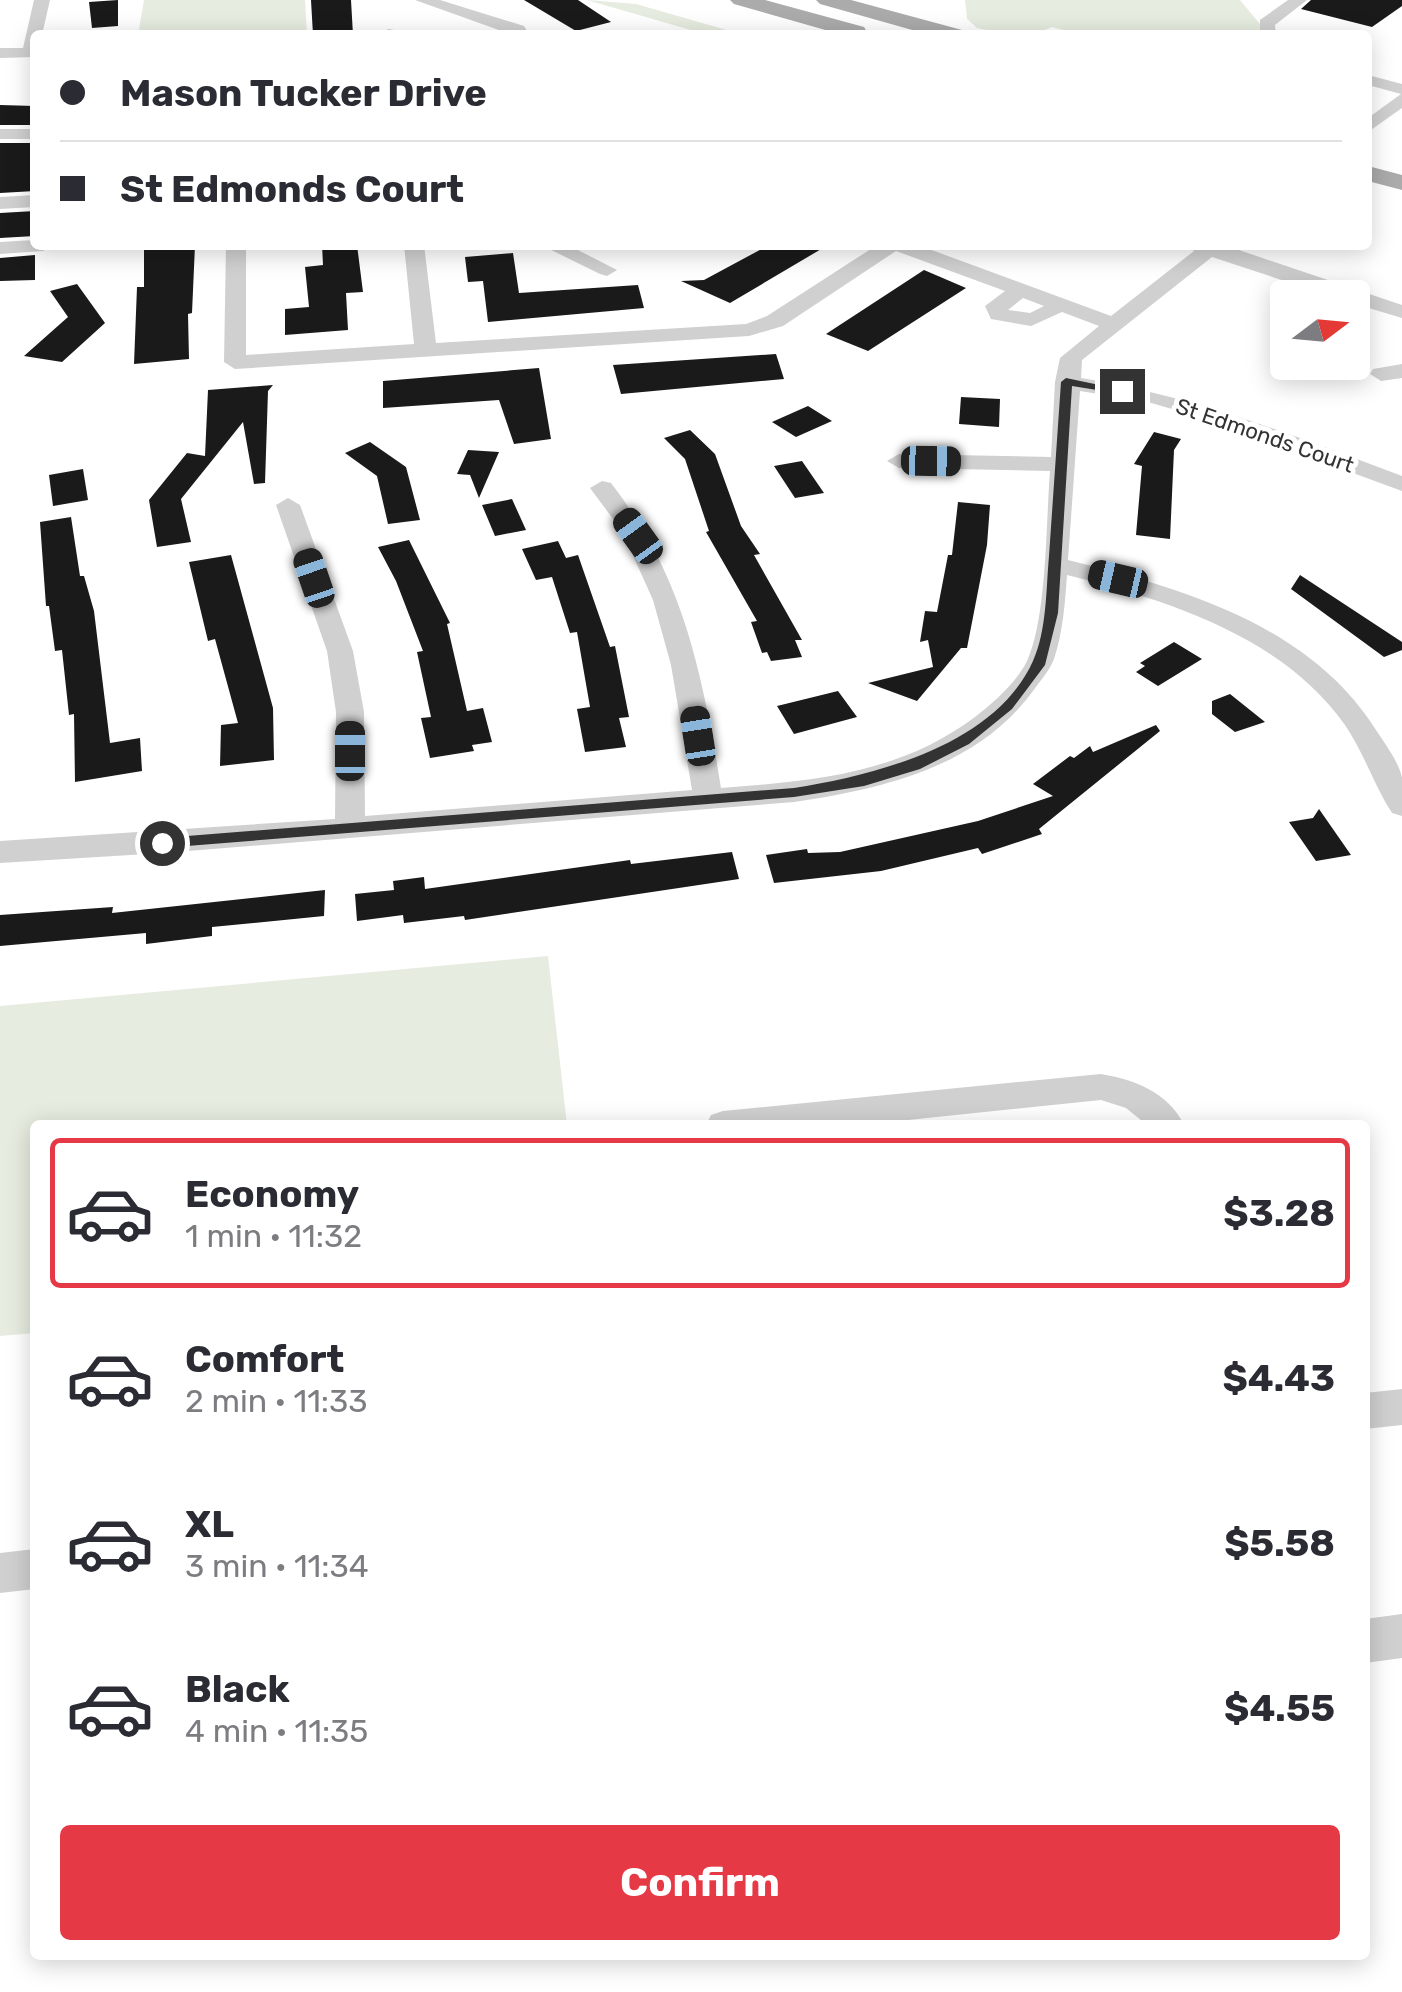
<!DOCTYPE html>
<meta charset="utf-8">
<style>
:root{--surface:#fff;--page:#f7f7f7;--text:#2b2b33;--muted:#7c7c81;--line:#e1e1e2;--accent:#e63946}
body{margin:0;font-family:Rubik,sans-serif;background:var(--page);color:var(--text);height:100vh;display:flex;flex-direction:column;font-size:38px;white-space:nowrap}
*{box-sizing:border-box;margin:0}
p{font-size:32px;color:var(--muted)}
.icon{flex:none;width:55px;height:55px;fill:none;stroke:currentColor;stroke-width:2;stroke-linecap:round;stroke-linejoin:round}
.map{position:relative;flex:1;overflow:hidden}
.drawer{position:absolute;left:30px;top:1120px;width:1340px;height:840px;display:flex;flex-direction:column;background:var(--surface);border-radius:10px;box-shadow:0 5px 25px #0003}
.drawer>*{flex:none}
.top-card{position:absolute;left:30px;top:30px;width:1342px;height:220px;border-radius:10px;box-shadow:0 5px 25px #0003;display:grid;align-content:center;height:220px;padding:0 30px;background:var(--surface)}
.needle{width:65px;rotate:74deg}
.controls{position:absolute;left:1270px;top:280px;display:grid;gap:20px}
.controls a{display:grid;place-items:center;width:100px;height:100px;border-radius:10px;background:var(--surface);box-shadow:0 5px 25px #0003;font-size:50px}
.end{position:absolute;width:45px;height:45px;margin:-22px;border:12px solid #333;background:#fff;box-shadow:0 0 0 5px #fff}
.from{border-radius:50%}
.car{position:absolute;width:30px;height:60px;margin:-30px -15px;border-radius:12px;box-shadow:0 0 8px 2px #0007;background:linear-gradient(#222 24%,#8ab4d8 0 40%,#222 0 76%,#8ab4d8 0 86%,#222 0)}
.top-card b{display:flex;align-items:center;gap:35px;height:95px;font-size:38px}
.top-card b+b{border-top:2px solid var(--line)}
.top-card i{width:25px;height:25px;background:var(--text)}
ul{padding:18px 0 0;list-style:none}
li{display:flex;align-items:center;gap:30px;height:150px;margin:0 20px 15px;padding:0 10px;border:5px solid transparent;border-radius:10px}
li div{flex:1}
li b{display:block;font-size:38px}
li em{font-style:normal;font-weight:700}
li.on{border-color:var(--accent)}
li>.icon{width:90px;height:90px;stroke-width:1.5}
.cta{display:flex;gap:20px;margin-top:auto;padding:20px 30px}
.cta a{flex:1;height:115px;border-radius:10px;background:var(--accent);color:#fff;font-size:40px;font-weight:700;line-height:115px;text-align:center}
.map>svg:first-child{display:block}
.green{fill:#e6ecdf}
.building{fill:#1a1a1a}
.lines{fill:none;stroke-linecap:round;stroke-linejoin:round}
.minor{fill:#d0d0d0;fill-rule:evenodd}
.major{fill:#ababab;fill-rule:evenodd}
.route{fill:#333}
.labels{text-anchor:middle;stroke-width:10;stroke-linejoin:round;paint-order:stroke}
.far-street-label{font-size:22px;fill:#333;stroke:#fff}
</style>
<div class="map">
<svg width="1402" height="1992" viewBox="0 0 1402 1992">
<rect width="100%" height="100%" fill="#fff"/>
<path class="green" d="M144 0H305L307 35H138Z
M587 0 636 4 744 35H708Z
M965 0H1240L1269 35H1083L1052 27 1037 33 1007 34 977 28 967 19Z
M548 956 567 1125H35V1333L0 1336V1006Z"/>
<path class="building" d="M118 0V26L92 28 89 2Z
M311 0H351L353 35H313Z
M524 0H578L611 22 576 31Z
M1311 0H1402V6L1372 27 1301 9Z
M0 105 35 106V125H0Z
M0 143H35V191L0 193Z
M35 211V236L0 238V213Z
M195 245 192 313 188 314 189 359 134 364 137 287H144V247Z
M322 245H357L363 292 346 293 348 330 285 335V309L309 307 305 267 323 265Z
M769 245H828L730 303 681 281 704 280Z
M513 253 519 293 638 285 644 308 488 322 483 281 468 282 465 257Z
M35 255V280L0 281V258Z
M924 270 966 288 868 351 826 334Z
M77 284 105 323 62 362 24 356 68 317 50 291Z
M776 354 784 379 621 394 613 365Z
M539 368 551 439 514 444 499 400 383 408V381Z
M273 385 268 391 265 483 254 484 243 422 181 499 191 542 157 547 149 500 187 453 205 456 208 390Z
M961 397 1000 399 999 427 959 424Z
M808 406 832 421 796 437 772 422Z
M690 430 715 454 741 526 760 554 754 555 802 640H795L802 657 771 661 767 652 762 653 751 622 757 621 706 532 709 531 685 459 664 438Z
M1154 432 1181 439 1174 450 1170 539 1136 535 1142 466 1134 464Z
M370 442 406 467 420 520 388 524 377 476 345 453Z
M468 450 499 452 479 498 470 475 457 474Z
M802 461 824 493 795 498 774 466Z
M83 469 88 500 53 506 49 475Z
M512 499 526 530 495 536 482 505Z
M958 502 990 505 987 545 967 648H961L917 701 868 683 933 667 928 640 920 642 925 611 937 612 948 555H952Z
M71 517 80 576H84L94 611 110 743 140 738 142 771 75 782 74 714 69 715 62 650 55 651 49 606H46L40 522Z
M409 540 450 623 447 624 467 711 483 708 492 742 472 745 474 751 430 758 421 718 431 717 417 652 423 651 396 581 378 547Z
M558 541 566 558 578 555 610 647 615 646 629 717 619 718 626 747 585 752 577 709 590 707 577 632 570 633 552 577 536 580 522 549Z
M231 555 273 708 274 760 220 766 221 725 238 723 215 639 208 641 189 562Z
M1300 575 1402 642V650L1384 657 1291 589Z
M1174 642 1202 659 1158 686 1136 672 1145 666 1140 663Z
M838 691 857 717 794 734 777 706Z
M1230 694 1265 722 1235 732 1212 714V701Z
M1156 725 1160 731 1039 829 1042 834 982 854 978 848 881 871 774 883 766 855 807 849 808 853 840 852 978 821 1053 796 1033 784 1070 756 1074 758 1090 746 1093 752Z
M1319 809 1351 855 1316 861 1289 822 1313 818Z
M732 852 739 879 465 920 464 916 404 923 403 915 357 921 355 894 394 890 393 881 424 877 425 889 630 860 631 864Z
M325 890 324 916 212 927V936L146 944V933L0 946V915L113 907 112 913Z"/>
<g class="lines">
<path class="minor" d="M34 0H50L42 35H35V57L0 58V48H23Z
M415 0H440L524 26 530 35H513Z
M1288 0H1307L1275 25 1276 35H1260V20Z
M388 29 394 30 396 35H380Z
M1368 75 1402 84V108L1368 132V118L1401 94 1368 85Z
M0 129H35V139H0Z
M35 195V207L0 209V197Z
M35 240V245H53L43 251 0 254V242Z
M226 245H246V355L414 344 404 245H424L436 343 746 324 767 316 877 245H918L1111 316 1194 251 1186 245H1224L1402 305V318L1352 303V298H1336L1212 257 1082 360 1081 378C1193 396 1296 436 1402 476V491L1206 419 1148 402 1080 391 1068 560C1182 588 1310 625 1376 730 1385 744 1399 762 1402 778 1402 789 1402 804 1402 816L1392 813C1374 785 1364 753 1345 725 1282 636 1167 600 1067 575 1065 603 1063 632 1054 659 1050 670 1040 681 1033 691 977 767 883 789 794 802L163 853 0 863V841L335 819 336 712 327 651 276 505 288 498 300 505 353 651 364 712 365 816 692 790 671 665 653 600 622 531 590 488 602 481 611 483C684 577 702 673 721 788 813 781 899 774 975 717 994 702 1016 683 1027 661 1047 618 1046 521 1050 471L899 468 887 461 899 454 1051 457 1055 382 1060 358 1099 326 1062 312 1031 326 991 319 985 306 1005 291 896 251 783 326 749 336 235 369 224 362ZM1023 298 1044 306 1030 313 1008 310Z
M541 245H568L617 270 607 276 600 274Z
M1402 364V378L1381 381 1370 374 1373 369Z
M1101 1074C1135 1080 1168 1092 1184 1125H1147L1126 1108 1101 1100 860 1125H706L711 1115 723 1111Z
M1402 1389V1425L1365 1429V1393Z
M35 1549V1589L0 1593V1553Z
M1402 1614V1658L1365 1663V1619Z"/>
<path class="major" d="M730 0H765L864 27 867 32 843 35 734 4Z
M816 0H851L962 30 965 35H930L820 4Z
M1368 166 1402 175V190L1368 181Z"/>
</g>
<path class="route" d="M1066 378 1128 391 1122 394 1072 386 1058 613 1045 665 1012 709 969 744 920 769 864 786 794 797 162 848 155 843 162 838 794 788C876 775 995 745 1033 661 1047 630 1046 589 1049 556 1053 498 1057 440 1061 382Z"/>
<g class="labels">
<g class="far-street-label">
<text transform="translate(1265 435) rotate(19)" y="8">St Edmonds Court</text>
</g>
</g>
</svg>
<div class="controls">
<a><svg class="needle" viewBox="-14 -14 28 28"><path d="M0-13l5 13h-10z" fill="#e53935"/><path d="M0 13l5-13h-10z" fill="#7c7c81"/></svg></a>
</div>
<i class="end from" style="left:162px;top:843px"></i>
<i class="end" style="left:1122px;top:391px"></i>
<i class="car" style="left:931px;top:461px;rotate:91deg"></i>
<i class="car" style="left:638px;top:536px;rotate:324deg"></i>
<i class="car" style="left:314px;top:578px;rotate:341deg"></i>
<i class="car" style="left:1118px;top:579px;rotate:283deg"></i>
<i class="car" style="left:698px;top:736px;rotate:351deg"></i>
<i class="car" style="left:350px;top:751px;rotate:0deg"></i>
<div class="top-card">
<b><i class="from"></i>Mason Tucker Drive</b>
<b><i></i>St Edmonds Court</b>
</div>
<section class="drawer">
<ul>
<li class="on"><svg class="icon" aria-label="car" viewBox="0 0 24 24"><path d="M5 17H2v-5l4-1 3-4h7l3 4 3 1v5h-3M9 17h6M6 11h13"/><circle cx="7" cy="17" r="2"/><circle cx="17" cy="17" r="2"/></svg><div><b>Economy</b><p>1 min · 11:32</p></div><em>$3.28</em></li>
<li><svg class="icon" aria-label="car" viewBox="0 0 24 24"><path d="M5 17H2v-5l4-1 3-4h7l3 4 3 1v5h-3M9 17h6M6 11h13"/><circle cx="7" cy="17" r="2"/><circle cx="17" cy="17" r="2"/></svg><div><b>Comfort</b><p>2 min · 11:33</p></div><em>$4.43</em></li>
<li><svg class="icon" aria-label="car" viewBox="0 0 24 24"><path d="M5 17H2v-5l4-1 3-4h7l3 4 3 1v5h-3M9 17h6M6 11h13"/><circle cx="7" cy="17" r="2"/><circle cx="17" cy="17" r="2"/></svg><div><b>XL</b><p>3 min · 11:34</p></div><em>$5.58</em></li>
<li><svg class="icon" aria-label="car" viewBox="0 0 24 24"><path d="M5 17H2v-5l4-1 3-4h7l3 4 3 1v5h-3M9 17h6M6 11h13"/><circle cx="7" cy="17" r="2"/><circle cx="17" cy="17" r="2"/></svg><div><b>Black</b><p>4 min · 11:35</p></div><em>$4.55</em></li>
</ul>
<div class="cta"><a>Confirm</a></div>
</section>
</div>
